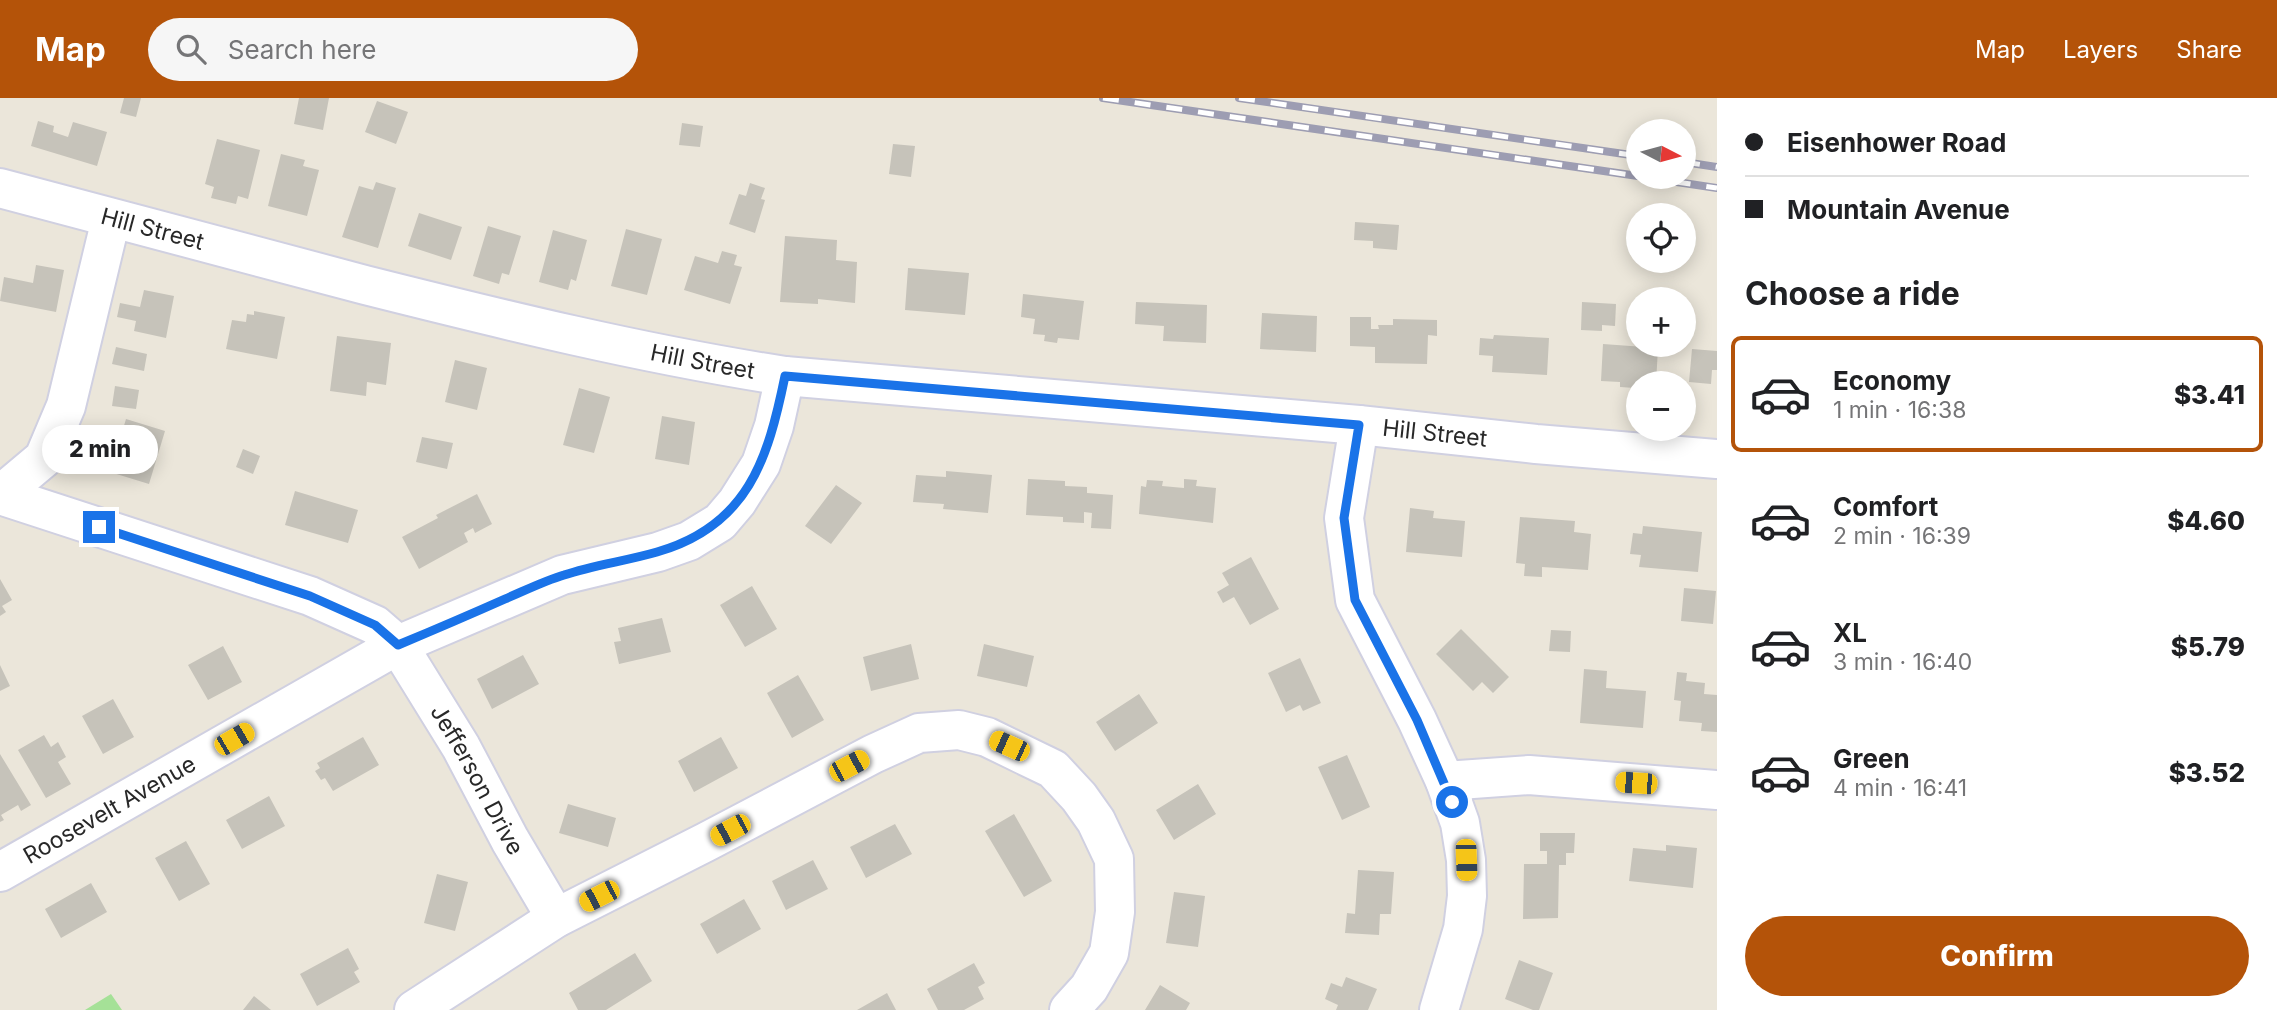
<!DOCTYPE html>
<meta charset="utf-8">
<style>
:root{--surface:#fff;--page:#f6f6f6;--text:#202124;--muted:#757577;--line:#e0e0e0;--accent:#b45309}
body{margin:0;font-family:Inter,sans-serif;background:var(--page);color:var(--text);height:100vh;display:flex;flex-direction:column;font-size:26px;white-space:nowrap}
*{box-sizing:border-box;margin:0}
p{font-size:23px;color:var(--muted)}
.icon{flex:none;width:38px;height:38px;fill:none;stroke:currentColor;stroke-width:2;stroke-linecap:round;stroke-linejoin:round}
.map{position:relative;flex:1;overflow:hidden}
.panel{display:flex;flex-direction:column;background:var(--surface);width:560px}
.panel>*{flex:none}
.top-card{display:grid;align-content:center;height:154px;padding:0 28px;background:var(--surface)}
.needle{width:46px;rotate:96deg}
.tools{position:absolute;left:1626px;top:21px;display:grid;gap:14px}
.tools a{display:grid;place-items:center;width:70px;height:70px;border-radius:50%;background:var(--surface);box-shadow:0 4px 18px #0003;font-size:35px}
.end{position:absolute;width:32px;height:32px;margin:-16px;border:9px solid #1a73e8;background:#fff;box-shadow:0 0 0 4px #fff}
.from{border-radius:50%}
.bubble{position:absolute;height:49px;border-radius:24px;background:var(--surface);box-shadow:0 4px 18px #0003;font-size:23px;font-weight:800;line-height:49px;text-align:center}
.car{position:absolute;width:21px;height:42px;margin:-21px -10px;border-radius:9px;box-shadow:0 0 5px 2px #0007;background:linear-gradient(#f5c518 24%,#345 0 40%,#f5c518 0 76%,#345 0 86%,#f5c518 0)}
.top-card b{display:flex;align-items:center;gap:24px;height:66px;font-size:26px}
.top-card b+b{border-top:2px solid var(--line)}
.top-card i{width:18px;height:18px;background:var(--text)}
ul{padding:0;list-style:none}
li{display:flex;align-items:center;gap:21px;height:116px;margin:0 14px 10px;padding:0 14px;border:4px solid transparent;border-radius:10px}
li div{flex:1}
li b{display:block;font-size:26px}
li em{font-style:normal;font-weight:800}
li.selected{border-color:var(--accent)}
li>.icon{width:63px;height:63px;stroke-width:1.5}
h2{padding:0 28px;font-size:32px;line-height:84px}
.action{display:flex;gap:14px;margin-top:auto;padding:14px 28px}
.action a{flex:1;height:80px;border-radius:42px;background:var(--accent);color:#fff;font-size:28px;font-weight:800;line-height:80px;text-align:center}
header{display:flex;align-items:center;gap:42px;box-sizing:border-box;height:98px;padding:0 35px;background:var(--accent);color:#fff}
header strong{font-size:33px}
nav{display:flex;gap:38px;margin-inline-start:auto;font-size:24px}
.search{width:490px;height:63px;background:var(--page);display:flex;align-items:center;gap:18px;box-sizing:border-box;padding:0 24px;border-radius:38px;color:var(--muted);font-size:26px}
main{display:flex;flex:1;min-height:0}
.map>svg:first-child{display:block}
.green{fill:#a5e197}
.building{fill:#c6c3ba}
.lines{fill:none;stroke-linecap:round;stroke-linejoin:round}
.minor-casing{stroke:#d0d0e1;stroke-width:42}
.minor{stroke:#fff;stroke-width:38}
.rail-casing{stroke:#9d9db2;stroke-width:8}
.rail{stroke:#fff;stroke-width:5;stroke-dasharray:16;stroke-linecap:butt}
.route{stroke:#1a73e8;stroke-width:9}
.labels{text-anchor:middle;stroke-width:5;stroke-linejoin:round;paint-order:stroke}
.street-label{font-size:23px;fill:#282828;stroke:#fff}
</style>
<header>
<strong>Map</strong>
<div class="search"><svg class="icon" aria-label="search" viewBox="0 0 24 24"><circle cx="10" cy="10" r="6"/><path d="M15 15l6 6"/></svg>Search here</div>
<nav><a>Map</a><a>Layers</a><a>Share</a></nav>
</header>
<main>
<div class="map">
<svg width="1717" height="912" viewBox="0 0 1717 912">
<rect width="100%" height="100%" fill="#ebe6da"/>
<path class="green" d="M111 896 122 912H85Z"/>
<path class="building" d="M124 0H141L136 19 120 15Z
M299 0H329L323 32 294 26Z
M377 3 408 14 396 46 365 34Z
M38 23 54 28 53 34 68 39 73 24 107 34 97 68 31 48Z
M682 25 703 28 700 49 679 47Z
M217 41 260 52 248 101 238 98 236 106 211 100 214 89 205 86Z
M893 46 915 48 911 79 889 76Z
M281 56 305 62 303 68 319 72 307 118 268 108Z
M376 84 396 90 378 150 342 139 359 88 373 92Z
M750 85 765 90 761 101 765 102 755 135 729 126 739 96 746 98Z
M419 115 462 129 451 162 408 148Z
M1355 124 1399 127 1397 152 1373 150V143L1354 142Z
M488 128 521 138 509 177 502 175 499 186 473 178Z
M626 131 662 141 647 197 611 188Z
M553 132 587 142 576 183 571 181 568 192 539 184Z
M785 138 837 142 836 162 857 164 855 205 818 201V206L780 204Z
M722 153 737 157 734 167 742 169 730 206 684 192 695 158 718 165Z
M36 167 64 172 56 214 0 203 4 179 33 185Z
M908 170 969 175 965 217 905 212Z
M144 192 174 198 166 240 134 233 136 223 117 219 120 205 140 209Z
M1023 196 1084 203 1079 242 1058 240 1057 245 1044 243 1045 237 1033 236 1035 221 1021 219Z
M1136 204 1207 207 1206 245 1163 243 1164 228 1135 226Z
M1582 204 1616 206 1615 228 1602 227V233L1581 232Z
M254 213 285 219 277 261 226 251 232 222 246 224 247 216 254 217Z
M1262 215 1317 218 1316 254 1260 251Z
M1350 219H1371V231H1379L1378 227H1393V221L1437 222V238L1428 237 1427 266 1375 265V249L1350 248Z
M1494 237 1549 240 1547 277 1492 274 1493 258 1479 257 1480 240 1493 241Z
M337 238 391 245 386 287 367 284 366 298 330 293Z
M1603 246 1658 250 1656 285 1635 284V290L1620 289V284L1601 283Z
M116 249 147 256 144 273 112 266Z
M1692 251 1717 253V272H1712L1711 286 1689 284Z
M455 262 487 270 477 312 445 304Z
M115 288 139 292 136 311 112 308Z
M579 290 610 299 594 355 563 347Z
M662 318 695 324 689 367 655 361Z
M126 321 165 333 149 386 110 374Z
M422 339 453 345 447 371 416 364Z
M243 351 260 358 253 376 236 369Z
M946 373 992 377 988 415 943 411 944 406 913 404 916 377 946 379Z
M1028 381 1065 383V388L1087 389V395L1113 397 1111 431 1091 430 1092 415 1084 414V425L1063 424V419L1026 417Z
M1184 381 1197 382 1196 388 1216 390 1213 425 1139 416 1141 388 1146 389 1147 382 1163 383 1162 388 1184 390Z
M836 387 862 405 831 446 805 428Z
M295 393 358 412 348 445 285 427Z
M477 396 492 426 475 435 473 430 464 435 468 444 419 471 402 439 438 420 436 417Z
M1410 410 1434 413 1433 420 1465 423 1462 459 1406 454Z
M1520 419 1575 423 1574 434 1591 436 1588 472 1542 469V479L1524 478 1525 466 1516 465Z
M1643 428 1702 434 1698 474 1639 469 1641 457 1630 456 1633 435 1642 436Z
M1251 459 1279 511 1250 527 1234 499 1223 505 1217 494 1229 487 1222 475Z
M0 481 12 502 2 508 6 514 0 518Z
M752 488 777 531 745 549 720 507Z
M1684 490 1716 493 1713 526 1681 523Z
M662 520 671 554 619 566 614 544 621 543 618 530Z
M1461 531 1509 579 1493 595 1482 584 1473 593 1436 556Z
M1551 532 1571 533 1570 554 1549 553Z
M911 546 919 581 871 593 863 559Z
M984 546 1034 558 1027 589 977 578Z
M223 548 242 584 208 602 188 567Z
M523 557 539 586 492 611 477 581Z
M1300 560 1321 605 1303 613 1300 607 1286 614 1268 575Z
M0 567 10 588 0 593Z
M1584 571 1607 573 1606 590 1646 593 1643 630 1580 625Z
M1677 574 1687 575 1686 583 1705 585 1704 596 1717 597V634L1701 633 1702 625 1679 623 1681 603 1674 602Z
M798 577 824 622 792 640 767 595Z
M1139 596 1158 625 1115 653 1096 624Z
M113 601 134 639 103 656 82 618Z
M44 637 51 649 58 644 66 659 58 664 71 686 46 700 18 652Z
M363 639 379 667 333 693 325 680 321 682 315 673 320 670 317 665Z
M721 639 738 670 694 694 678 663Z
M0 656 31 707 21 713 18 707 1 717 4 722 0 724Z
M1347 657 1370 709 1342 722 1318 669Z
M1198 686 1216 716 1174 742 1156 712Z
M269 698 285 728 242 751 226 722Z
M568 706 616 720 608 749 559 735Z
M1014 716 1052 783 1024 799 985 733Z
M895 726 912 756 866 780 850 749Z
M1540 735H1575L1574 755H1566V767H1559L1558 820 1523 821 1524 766H1547V753H1540Z
M186 743 210 786 179 803 155 760Z
M1666 747 1697 750 1693 790 1629 783 1633 750 1666 753Z
M813 762 828 791 786 812 772 783Z
M1358 772 1394 774 1391 816H1380L1379 837 1345 835 1347 815 1355 816Z
M437 776 468 784 455 833 424 825Z
M91 785 107 814 61 840 45 811Z
M1174 794 1205 798 1198 849 1166 845Z
M744 801 761 831 717 856 700 826Z
M348 850 359 871 354 874 360 884 317 908 300 876Z
M635 855 652 883 606 912H578L569 895Z
M1519 862 1553 875 1539 912H1533L1505 901Z
M974 865 985 885 978 889 984 901 964 912H938L927 891Z
M1346 879 1377 891 1368 912H1336L1338 907 1325 901 1331 885 1342 889Z
M1160 887 1190 905 1186 912H1145Z
M887 895 896 912H857Z
M254 898 271 912H243Z"/>
<g class="lines">
<g class="minor-casing">
<g id="minor">
<path id="s1" d="M0 90C121 123 243 155 365 187 504 222 642 256 785 278L1359 327 1536 346 1717 361"/>
<path d="M1359 327 1344 420 1355 502 1417 622 1445 683 1460 725 1466 762 1467 798 1463 831 1439 912"/>
<path id="s2" d="M0 397 310 498 375 527 398 547 461 649 510 742 556 820"/>
<path d="M0 397 44 360 66 308 111 121"/>
<path d="M1445 683 1529 677 1717 692"/>
<path id="s3" d="M0 774 398 547 562 477 658 454 689 443 720 424 737 404 761 366 774 328 785 278"/>
<path d="M414 912 556 820 706 744 873 656 919 635 959 632 987 639 1053 671 1079 699 1096 723 1114 761 1115 814 1109 855 1089 890 1069 912"/>
</g>
</g>
<use href="#minor" class="minor"/>
<g class="rail-casing">
<path id="rail" d="M1103 0 1638 78
M1239 0 1638 58
M1684 64 1717 69
M1643 79 1717 90"/>
</g>
<use href="#rail" class="rail"/>
</g>
<g class="lines">
<path class="route" d="M99 429 310 498 375 527 398 547C434 532 469 517 505 501 524 493 544 483 564 477 594 467 626 463 657 454 748 428 768 361 785 278L1359 327 1344 420 1355 502 1417 622 1452 704"/>
</g>
<g class="labels">
<g class="street-label">
<text dy="8" stroke="none"><textPath href="#s1" startOffset="158">Hill Street</textPath></text>
<text dy="8" stroke="none"><textPath href="#s1" startOffset="724">Hill Street</textPath></text>
<text dy="8" stroke="none"><textPath href="#s1" startOffset="1460">Hill Street</textPath></text>
<text dy="8" stroke="none"><textPath href="#s2" startOffset="584">Jefferson Drive</textPath></text>
<text dy="8" stroke="none"><textPath href="#s3" startOffset="126">Roosevelt Avenue</textPath></text>
</g>
</g>
</svg>
<div class="tools">
<a><svg class="needle" viewBox="-14 -14 28 28"><path d="M0-13l5 13h-10z" fill="#e53935"/><path d="M0 13l5-13h-10z" fill="#757577"/></svg></a>
<a><svg class="icon" aria-label="locate" viewBox="0 0 24 24"><circle cx="12" cy="12" r="6"/><path d="M12 2v4M12 18v4M2 12h4M18 12h4"/></svg></a>
<a>+</a>
<a>−</a>
</div>
<i class="end from" style="left:1452px;top:704px"></i>
<i class="end" style="left:99px;top:429px"></i>
<div class="bubble" style="left:42px;top:327px;width:116px">2 min</div>
<i class="car" style="left:234px;top:641px;rotate:60deg"></i>
<i class="car" style="left:1009px;top:648px;rotate:294deg"></i>
<i class="car" style="left:849px;top:668px;rotate:62deg"></i>
<i class="car" style="left:1636px;top:685px;rotate:274deg"></i>
<i class="car" style="left:730px;top:732px;rotate:242deg"></i>
<i class="car" style="left:1466px;top:762px;rotate:178deg"></i>
<i class="car" style="left:599px;top:798px;rotate:243deg"></i>
</div>
<section class="panel">
<div class="top-card">
<b><i class="from"></i>Eisenhower Road</b>
<b><i></i>Mountain Avenue</b>
</div>
<h2>Choose a ride</h2>
<ul>
<li class="selected"><svg class="icon" aria-label="car" viewBox="0 0 24 24"><path d="M5 17H2v-5l4-1 3-4h7l3 4 3 1v5h-3M9 17h6M6 11h13"/><circle cx="7" cy="17" r="2"/><circle cx="17" cy="17" r="2"/></svg><div><b>Economy</b><p>1 min · 16:38</p></div><em>$3.41</em></li>
<li><svg class="icon" aria-label="car" viewBox="0 0 24 24"><path d="M5 17H2v-5l4-1 3-4h7l3 4 3 1v5h-3M9 17h6M6 11h13"/><circle cx="7" cy="17" r="2"/><circle cx="17" cy="17" r="2"/></svg><div><b>Comfort</b><p>2 min · 16:39</p></div><em>$4.60</em></li>
<li><svg class="icon" aria-label="car" viewBox="0 0 24 24"><path d="M5 17H2v-5l4-1 3-4h7l3 4 3 1v5h-3M9 17h6M6 11h13"/><circle cx="7" cy="17" r="2"/><circle cx="17" cy="17" r="2"/></svg><div><b>XL</b><p>3 min · 16:40</p></div><em>$5.79</em></li>
<li><svg class="icon" aria-label="car" viewBox="0 0 24 24"><path d="M5 17H2v-5l4-1 3-4h7l3 4 3 1v5h-3M9 17h6M6 11h13"/><circle cx="7" cy="17" r="2"/><circle cx="17" cy="17" r="2"/></svg><div><b>Green</b><p>4 min · 16:41</p></div><em>$3.52</em></li>
</ul>
<div class="action"><a>Confirm</a></div>
</section>
</main>
